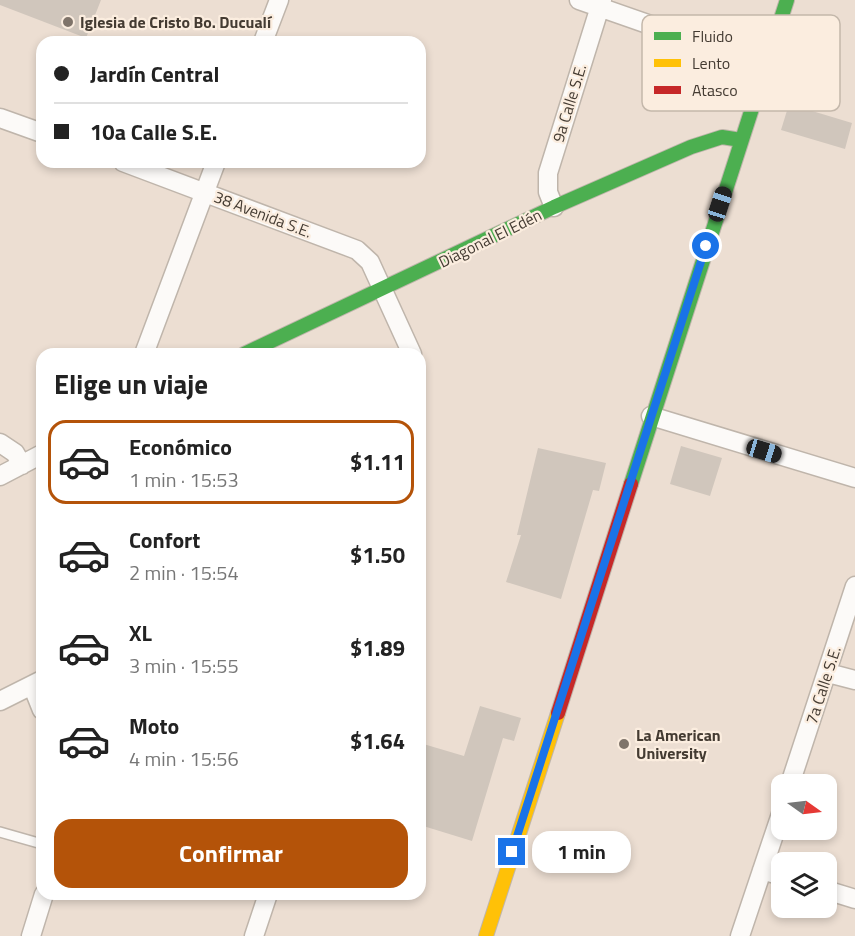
<!DOCTYPE html>
<html lang="es">
<meta charset="utf-8">
<style>
:root{--surface:#fff;--page:#f6f6f6;--text:#222;--muted:#767676;--line:#e0e0e0;--accent:#b45309}
body{margin:0;font-family:"Titillium Web",sans-serif;background:var(--page);color:var(--text);height:100vh;display:flex;flex-direction:column;font-size:22px;white-space:nowrap}
*{box-sizing:border-box;margin:0}
p{font-size:20px;color:var(--muted)}
.icon{flex:none;width:33px;height:33px;fill:none;stroke:currentColor;stroke-width:2;stroke-linecap:round;stroke-linejoin:round}
.map{position:relative;flex:1;overflow:hidden}
.side{position:absolute;left:36px;top:348px;width:390px;height:552px;display:flex;flex-direction:column;background:var(--surface);border-radius:18px;box-shadow:0 3px 9px #0003}
.side>*{flex:none}
.guide{position:absolute;left:36px;top:36px;width:390px;height:132px;border-radius:18px;box-shadow:0 3px 9px #0003;display:grid;align-content:center;height:132px;padding:0 18px;background:var(--surface)}
.needle{width:39px;rotate:104deg}
.controls{position:absolute;left:771px;top:774px;display:grid;gap:12px}
.controls a{display:grid;place-items:center;width:66px;height:66px;border-radius:12px;background:var(--surface);box-shadow:0 3px 9px #0003;font-size:30px}
.end{position:absolute;width:27px;height:27px;margin:-14px;border:8px solid #1a73e8;background:#fff;box-shadow:0 0 0 3px #fff}
.from{border-radius:50%}
.bubble{position:absolute;height:42px;border-radius:18px;background:var(--surface);box-shadow:0 3px 9px #0003;font-size:20px;font-weight:700;line-height:42px;text-align:center}
.car{position:absolute;width:18px;height:36px;margin:-18px -9px;border-radius:8px;box-shadow:0 0 4px 2px #0007;background:linear-gradient(#222 24%,#8ab4d8 0 40%,#222 0 76%,#8ab4d8 0 86%,#222 0)}
.guide b{display:flex;align-items:center;gap:21px;height:57px;font-size:22px}
.guide b+b{border-top:2px solid var(--line)}
.guide i{width:15px;height:15px;background:var(--text)}
ul{padding:0;list-style:none}
li{display:flex;align-items:center;gap:18px;height:84px;margin:0 12px 9px;padding:0 6px;border:3px solid transparent;border-radius:18px}
li div{flex:1}
li b{display:block;font-size:22px}
li em{font-style:normal;font-weight:700}
li.current{border-color:var(--accent)}
li>.icon{width:54px;height:54px;stroke-width:1.5}
h2{padding:0 18px;font-size:27px;line-height:72px}
.button{display:flex;gap:12px;margin-top:auto;padding:12px 18px}
.button a{flex:1;height:69px;border-radius:18px;background:var(--accent);color:#fff;font-size:24px;font-weight:700;line-height:69px;text-align:center}
.map>svg:first-child{display:block}
.building{fill:#d0c6bc}
.lines{fill:none;stroke-linecap:round;stroke-linejoin:round}
.lane-casing{stroke:#bfb5ab;stroke-width:12}
.street-casing{stroke:#bfb5ab;stroke-width:21}
.fast-casing{stroke:#bfb5ab;stroke-width:16}
.slow-casing{stroke:#bfb5ab;stroke-width:16}
.jam-casing{stroke:#bfb5ab;stroke-width:16}
.lane{stroke:#fcfaf8;stroke-width:9}
.street{stroke:#fcfaf8;stroke-width:18}
.fast{stroke:#4caf50;stroke-width:14}
.slow{stroke:#ffc107;stroke-width:14}
.jam{stroke:#c62828;stroke-width:14}
.route{stroke:#1a73e8;stroke-width:8}
.poi-dot{fill:#7f746a;stroke:#fbeddf;stroke-width:2}
.labels{text-anchor:middle;stroke-width:4.5;stroke-linejoin:round;paint-order:stroke}
.poi-label{font-size:16px;font-weight:bold;fill:#443b32;stroke:#fbeddf;text-anchor:start}
.street-label{font-size:16px;fill:#443b32;stroke:#fbeddf}
.key{fill:#fbeddf;stroke:#c4b8ab;stroke-width:1.5}
.key-label{font-size:16px;fill:#443b32}
</style>
<div class="map">
<svg width="855" height="936" viewBox="0 0 855 936">
<rect width="100%" height="100%" fill="#ecded2"/>
<path class="building" d="M0 0H101L86 38 0 5Z
M789 104 852 123 845 149 781 130Z
M681 446 722 458 710 496 670 484Z
M538 448 606 463 599 491 593 490 561 599 506 582 521 535H517Z
M480 706 521 718 514 741 503 738 472 841 420 825V743L464 756Z"/>
<g class="lines">
<g class="lane-casing">
<path id="lane" d="M0 832 42 844"/>
</g>
<g class="street-casing">
<path id="street" d="M579 0 765 65
M263 42 279 0
M0 118 42 133
M123 162 357 250 370 262 412 354
M554 207 548 192V173L602 0
M144 354 216 162
M651 416 855 478
M0 443 15 453 22 465
M0 476 42 454
M828 673 855 680
M32 685 42 710
M0 701 42 680
M790 784 855 586
M762 870 782 876
M826 890 855 899
M31 936 44 894
M254 936 268 894
M740 936 782 811"/>
</g>
<g class="fast-casing">
<path id="fast" d="M244 354 554 207 691 147 722 137 741 140
M631 484 787 0"/>
</g>
<g class="slow-casing">
<path id="slow" d="M486 936 558 713"/>
</g>
<g class="jam-casing">
<path id="jam" d="M558 713 631 484"/>
</g>
<use href="#lane" class="lane"/>
<use href="#street" class="street"/>
<use href="#fast" class="fast"/>
<use href="#slow" class="slow"/>
<use href="#jam" class="jam"/>
</g>
<g class="lines">
<path class="route" d="M512 852 706 246"/>
</g>
<g class="poi-dot">
<circle cx="68" cy="22" r="6"/>
<circle cx="624" cy="744" r="6"/>
</g>
<g class="labels">
<g class="poi-label">
<text x="80" y="28">Iglesia de Cristo Bo. Ducualí</text>
<text x="636" y="741">La American<tspan x="636" dy="18">University</tspan></text>
</g>
<g class="street-label">
<text transform="translate(569 103) rotate(-73)" y="6">9a Calle S.E.</text>
<text transform="translate(263 214) rotate(21)" y="6">38 Avenida S.E.</text>
<text transform="translate(490 238) rotate(-26)" y="6">Diagonal El Edén</text>
<text transform="translate(823 685) rotate(-72)" y="6">7a Calle S.E.</text>
</g>
</g>
<rect x="642" y="15" width="198" height="96" rx="9" class="key"/>
<rect x="654" y="32" width="27" height="8" fill="#4caf50"/>
<rect x="654" y="59" width="27" height="8" fill="#ffc107"/>
<rect x="654" y="86" width="27" height="8" fill="#c62828"/>
<g class="key-label">
<text x="692" y="42">Fluido</text>
<text x="692" y="69">Lento</text>
<text x="692" y="96">Atasco</text>
</g>
</svg>
<div class="controls">
<a><svg class="needle" viewBox="-14 -14 28 28"><path d="M0-13l5 13h-10z" fill="#e53935"/><path d="M0 13l5-13h-10z" fill="#767676"/></svg></a>
<a><svg class="icon" aria-label="layers" viewBox="0 0 24 24"><path d="M12 4l9 5-9 5-9-5zM3 14l9 5 9-5"/></svg></a>
</div>
<i class="end from" style="left:706px;top:246px"></i>
<i class="end" style="left:512px;top:852px"></i>
<div class="bubble" style="left:532px;top:831px;width:99px">1 min</div>
<i class="car" style="left:720px;top:204px;rotate:18deg"></i>
<i class="car" style="left:764px;top:451px;rotate:107deg"></i>
<div class="guide">
<b><i class="from"></i>Jardín Central</b>
<b><i></i>10a Calle S.E.</b>
</div>
<section class="side">
<h2>Elige un viaje</h2>
<ul>
<li class="current"><svg class="icon" aria-label="car" viewBox="0 0 24 24"><path d="M5 17H2v-5l4-1 3-4h7l3 4 3 1v5h-3M9 17h6M6 11h13"/><circle cx="7" cy="17" r="2"/><circle cx="17" cy="17" r="2"/></svg><div><b>Económico</b><p>1 min · 15:53</p></div><em>$1.11</em></li>
<li><svg class="icon" aria-label="car" viewBox="0 0 24 24"><path d="M5 17H2v-5l4-1 3-4h7l3 4 3 1v5h-3M9 17h6M6 11h13"/><circle cx="7" cy="17" r="2"/><circle cx="17" cy="17" r="2"/></svg><div><b>Confort</b><p>2 min · 15:54</p></div><em>$1.50</em></li>
<li><svg class="icon" aria-label="car" viewBox="0 0 24 24"><path d="M5 17H2v-5l4-1 3-4h7l3 4 3 1v5h-3M9 17h6M6 11h13"/><circle cx="7" cy="17" r="2"/><circle cx="17" cy="17" r="2"/></svg><div><b>XL</b><p>3 min · 15:55</p></div><em>$1.89</em></li>
<li><svg class="icon" aria-label="car" viewBox="0 0 24 24"><path d="M5 17H2v-5l4-1 3-4h7l3 4 3 1v5h-3M9 17h6M6 11h13"/><circle cx="7" cy="17" r="2"/><circle cx="17" cy="17" r="2"/></svg><div><b>Moto</b><p>4 min · 15:56</p></div><em>$1.64</em></li>
</ul>
<div class="button"><a>Confirmar</a></div>
</section>
</div>
